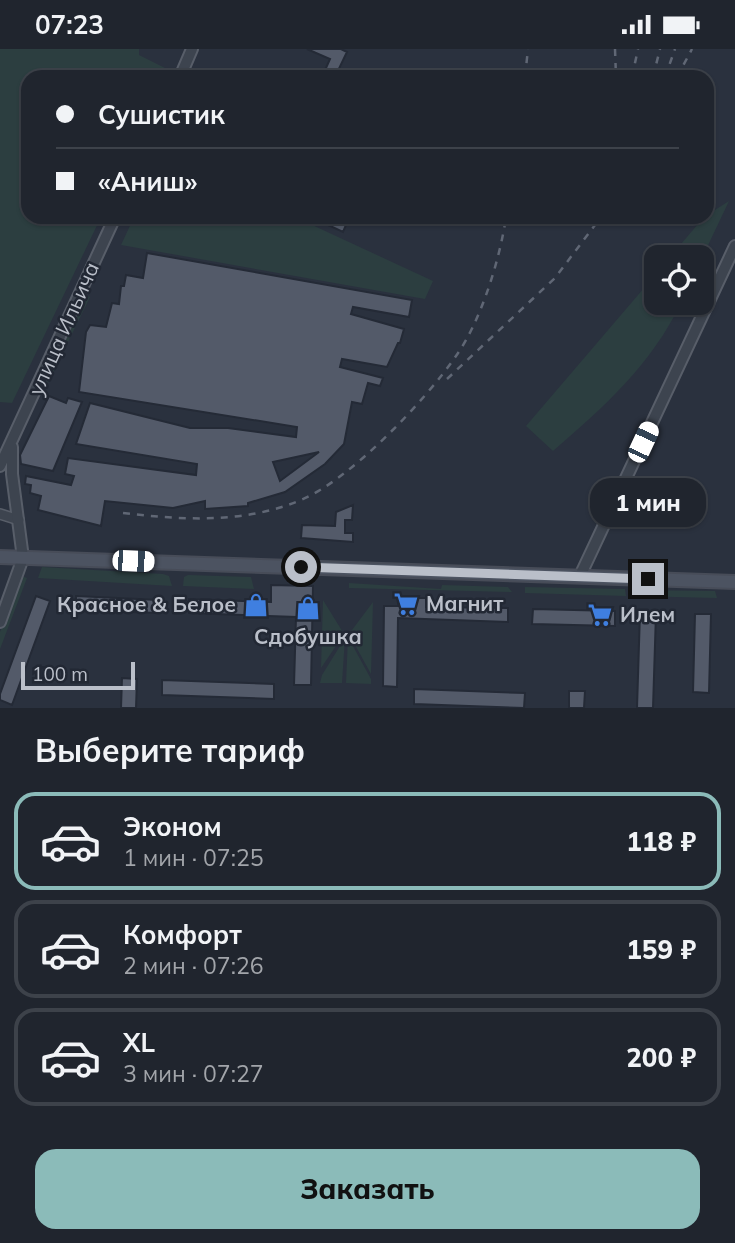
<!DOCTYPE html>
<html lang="ru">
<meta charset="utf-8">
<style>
:root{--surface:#20252e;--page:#282d36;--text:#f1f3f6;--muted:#a2a5aa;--line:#3d424a;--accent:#8bbbb9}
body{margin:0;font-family:Mulish,sans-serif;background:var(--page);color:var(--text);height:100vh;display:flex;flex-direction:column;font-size:26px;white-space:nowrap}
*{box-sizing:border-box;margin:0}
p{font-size:23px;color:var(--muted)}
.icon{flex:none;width:38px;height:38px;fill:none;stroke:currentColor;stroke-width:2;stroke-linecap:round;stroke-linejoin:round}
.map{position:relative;height:659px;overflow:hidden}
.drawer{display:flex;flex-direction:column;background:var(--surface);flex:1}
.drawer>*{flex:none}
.hud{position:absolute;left:21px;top:21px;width:693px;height:154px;border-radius:21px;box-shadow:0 2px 5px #0004,0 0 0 2px var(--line);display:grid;align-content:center;height:154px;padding:0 35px;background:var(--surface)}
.tools{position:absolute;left:644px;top:196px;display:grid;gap:14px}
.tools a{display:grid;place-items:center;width:70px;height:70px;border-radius:14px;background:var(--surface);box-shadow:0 2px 5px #0004,0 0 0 2px var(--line);font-size:35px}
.scale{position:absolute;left:21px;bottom:18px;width:114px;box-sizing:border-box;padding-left:7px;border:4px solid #babfc9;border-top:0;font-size:19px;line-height:24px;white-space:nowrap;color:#babfc9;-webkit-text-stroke:5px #222834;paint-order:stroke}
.end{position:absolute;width:32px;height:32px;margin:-16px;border:9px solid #babfc9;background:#111;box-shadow:0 0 0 4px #111}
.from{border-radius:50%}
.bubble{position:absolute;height:49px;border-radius:21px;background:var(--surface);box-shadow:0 2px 5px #0004,0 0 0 2px var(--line);font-size:23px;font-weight:800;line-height:49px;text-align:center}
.car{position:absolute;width:21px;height:42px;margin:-21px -10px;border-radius:9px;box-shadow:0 0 5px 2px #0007;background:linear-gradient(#fff 24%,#345 0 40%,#fff 0 76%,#345 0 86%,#fff 0)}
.hud b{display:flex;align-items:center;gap:24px;height:66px;font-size:26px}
.hud b+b{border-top:2px solid var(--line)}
.hud i{width:18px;height:18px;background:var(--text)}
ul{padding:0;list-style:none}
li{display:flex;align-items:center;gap:21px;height:98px;margin:0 14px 10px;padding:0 21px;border:4px solid var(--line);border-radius:21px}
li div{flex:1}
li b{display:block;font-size:26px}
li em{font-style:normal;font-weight:800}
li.active{border-color:var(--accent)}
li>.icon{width:63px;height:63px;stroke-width:1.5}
h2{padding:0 35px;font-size:32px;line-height:84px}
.primary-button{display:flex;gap:14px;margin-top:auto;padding:14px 35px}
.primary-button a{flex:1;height:80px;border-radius:21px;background:var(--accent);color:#111;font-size:28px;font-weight:800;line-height:80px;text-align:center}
.status{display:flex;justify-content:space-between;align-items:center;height:49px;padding:0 35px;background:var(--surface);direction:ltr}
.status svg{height:19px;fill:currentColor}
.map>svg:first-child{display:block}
.green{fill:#2c3e40}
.building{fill:#535a69;stroke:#242a36;stroke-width:2;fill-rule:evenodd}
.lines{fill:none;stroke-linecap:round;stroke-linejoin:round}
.minor-casing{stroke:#585e69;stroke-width:12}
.tertiary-casing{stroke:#585e69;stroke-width:14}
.secondary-casing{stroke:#474c58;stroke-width:16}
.minor{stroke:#3d444f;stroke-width:9}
.tertiary{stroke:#3d444f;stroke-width:10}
.secondary{stroke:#4c5361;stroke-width:12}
.rail{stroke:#606775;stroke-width:2.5;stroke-dasharray:7 7;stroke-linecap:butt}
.route{stroke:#babfc9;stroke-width:9}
.labels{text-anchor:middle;stroke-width:5;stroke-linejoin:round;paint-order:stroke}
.street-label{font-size:21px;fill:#babfc9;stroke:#222834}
.poi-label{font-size:21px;font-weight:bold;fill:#babfc9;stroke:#222834;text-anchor:start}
</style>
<div class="status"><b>07:23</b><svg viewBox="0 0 49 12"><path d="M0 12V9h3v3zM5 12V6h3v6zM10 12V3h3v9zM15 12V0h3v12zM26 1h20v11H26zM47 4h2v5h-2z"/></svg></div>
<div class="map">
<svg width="735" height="659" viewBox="0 0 735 659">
<rect width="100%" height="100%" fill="#2a313e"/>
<path class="green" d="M0 0H139V6L171 22 168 28H28V168H101L12 354 0 353Z
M729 152 702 209 670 208 704 168Z
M134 168H295L433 232 425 250 121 196Z
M656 225V254H681C651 316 604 358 553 402L526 377Z
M87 247 90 248 47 336 44 335Z
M42 518 163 525 169 527 172 537 38 529Z
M188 526 251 528 254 540 183 537 184 528Z
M24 528 27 529 0 600V583L21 529Z
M349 534 441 540 442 536 508 538 512 543 349 539Z
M525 538 625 540 626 547 525 544Z
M632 541 715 542 717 549 632 547Z
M323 551 344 585 321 619Z
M373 553 371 625 349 585Z
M348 588 371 630V635L346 634Z
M345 589 342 634H320L322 626Z"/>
<path class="building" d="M307 0H341L347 3 335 28H322L330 10Z
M311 168H330L346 176 343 183Z
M147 204 412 251 409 268 353 258 351 265 404 280 400 294H398L387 318 342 310 340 318 383 329 380 337 368 334 362 355 352 353 344 395 325 415 285 443 248 454V457L205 460V452L173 459 105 452 101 477 38 461 41 447 30 444 31 436 25 435 26 427 71 436 74 427 65 425 68 409 196 426 197 415 76 395 90 354 190 379H228L296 388 297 378 79 343 86 283 90 276 106 278 112 254 119 255 121 237H124L126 226 143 229ZM319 403 280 432 273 413Z
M49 347 66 354 68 349 82 353 53 422 21 415 20 406Z
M353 456 352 471H345V484H353V493L301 489 302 476 335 477 336 463Z
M271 536 313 537 311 636H294L296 568 189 564V550L271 553Z
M36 547 50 552 12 656 0 651V645Z
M76 547 158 551V564L76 561Z
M398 549H426V558L508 559V573L398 569 397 638 383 637 384 557H398Z
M533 560 615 562V577L532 575Z
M640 563 656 564 653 659H637Z
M695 565H711L709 644 693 643Z
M122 629 137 630 136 659H121Z
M162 631 274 635V650L162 646Z
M414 640 525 644 524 659 414 655Z
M569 642H585L584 659H569Z"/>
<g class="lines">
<g class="minor-casing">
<path id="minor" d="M0 465 19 471"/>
</g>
<g class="tertiary-casing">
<path id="tertiary" d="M180 28 192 0
M0 417 115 168
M580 527 735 197
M0 573 23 509 12 425V398"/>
</g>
<g class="secondary-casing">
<path id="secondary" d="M0 508 735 533"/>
</g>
<use href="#minor" class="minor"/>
<use href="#tertiary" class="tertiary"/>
<use href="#secondary" class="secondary"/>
<path class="rail" d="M615 0 616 28
M525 28 528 0
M632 28 638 0
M653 28 660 0
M665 28 675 0
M677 28 692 0
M447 330 555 229 601 168
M123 464C183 471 244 475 301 451 351 430 425 352 456 307 481 272 500 210 506 168"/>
</g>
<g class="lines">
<path class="route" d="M301 518 648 530"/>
</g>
<defs>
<g id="supermarket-bare" transform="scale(1.89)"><path d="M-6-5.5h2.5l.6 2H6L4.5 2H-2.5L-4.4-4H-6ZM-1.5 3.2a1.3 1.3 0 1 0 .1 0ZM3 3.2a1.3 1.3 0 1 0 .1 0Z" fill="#3f7fe0" stroke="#222834" stroke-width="2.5" paint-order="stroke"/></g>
<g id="shop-bare" transform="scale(1.89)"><path d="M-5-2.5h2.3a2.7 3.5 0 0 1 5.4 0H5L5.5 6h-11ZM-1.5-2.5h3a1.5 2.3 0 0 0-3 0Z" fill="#3f7fe0" stroke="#222834" stroke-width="2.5" paint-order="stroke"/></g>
</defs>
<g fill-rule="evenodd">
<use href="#supermarket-bare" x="406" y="555"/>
<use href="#shop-bare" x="256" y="556"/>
<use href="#shop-bare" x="308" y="559"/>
<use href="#supermarket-bare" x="600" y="566"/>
</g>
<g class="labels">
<g class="street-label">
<text transform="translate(64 280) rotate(-66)" y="7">улица Ильича</text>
</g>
<g class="poi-label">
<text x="426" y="562">Магнит</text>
<text x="236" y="563" text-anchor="end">Красное &amp; Белое</text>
<text x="620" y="573">Илем</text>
<text x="308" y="595" text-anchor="middle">Сдобушка</text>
</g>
</g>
</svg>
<div class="tools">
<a><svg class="icon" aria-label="locate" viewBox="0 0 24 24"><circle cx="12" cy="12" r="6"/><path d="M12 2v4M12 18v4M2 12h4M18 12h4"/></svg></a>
</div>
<div class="scale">100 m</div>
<i class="end from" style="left:301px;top:518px"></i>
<i class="end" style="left:648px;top:530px"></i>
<div class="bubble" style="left:590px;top:429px;width:116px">1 мин</div>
<i class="car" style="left:643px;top:393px;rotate:25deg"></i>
<i class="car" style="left:133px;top:512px;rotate:92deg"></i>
<div class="hud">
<b><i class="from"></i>Сушистик</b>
<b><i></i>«Аниш»</b>
</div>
</div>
<section class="drawer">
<h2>Выберите тариф</h2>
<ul>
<li class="active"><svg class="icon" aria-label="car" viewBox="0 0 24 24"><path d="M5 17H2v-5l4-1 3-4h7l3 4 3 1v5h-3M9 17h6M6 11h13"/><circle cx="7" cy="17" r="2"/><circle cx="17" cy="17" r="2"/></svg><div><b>Эконом</b><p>1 мин · 07:25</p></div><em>118 ₽</em></li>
<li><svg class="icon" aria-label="car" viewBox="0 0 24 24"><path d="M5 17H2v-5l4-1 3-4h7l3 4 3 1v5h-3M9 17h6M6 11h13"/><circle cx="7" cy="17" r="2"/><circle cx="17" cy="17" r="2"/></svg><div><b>Комфорт</b><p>2 мин · 07:26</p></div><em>159 ₽</em></li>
<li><svg class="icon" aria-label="car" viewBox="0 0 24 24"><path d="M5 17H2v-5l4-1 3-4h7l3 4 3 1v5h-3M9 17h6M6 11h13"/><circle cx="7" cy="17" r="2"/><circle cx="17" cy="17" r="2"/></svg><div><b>XL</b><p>3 мин · 07:27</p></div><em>200 ₽</em></li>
</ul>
<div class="primary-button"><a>Заказать</a></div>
</section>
